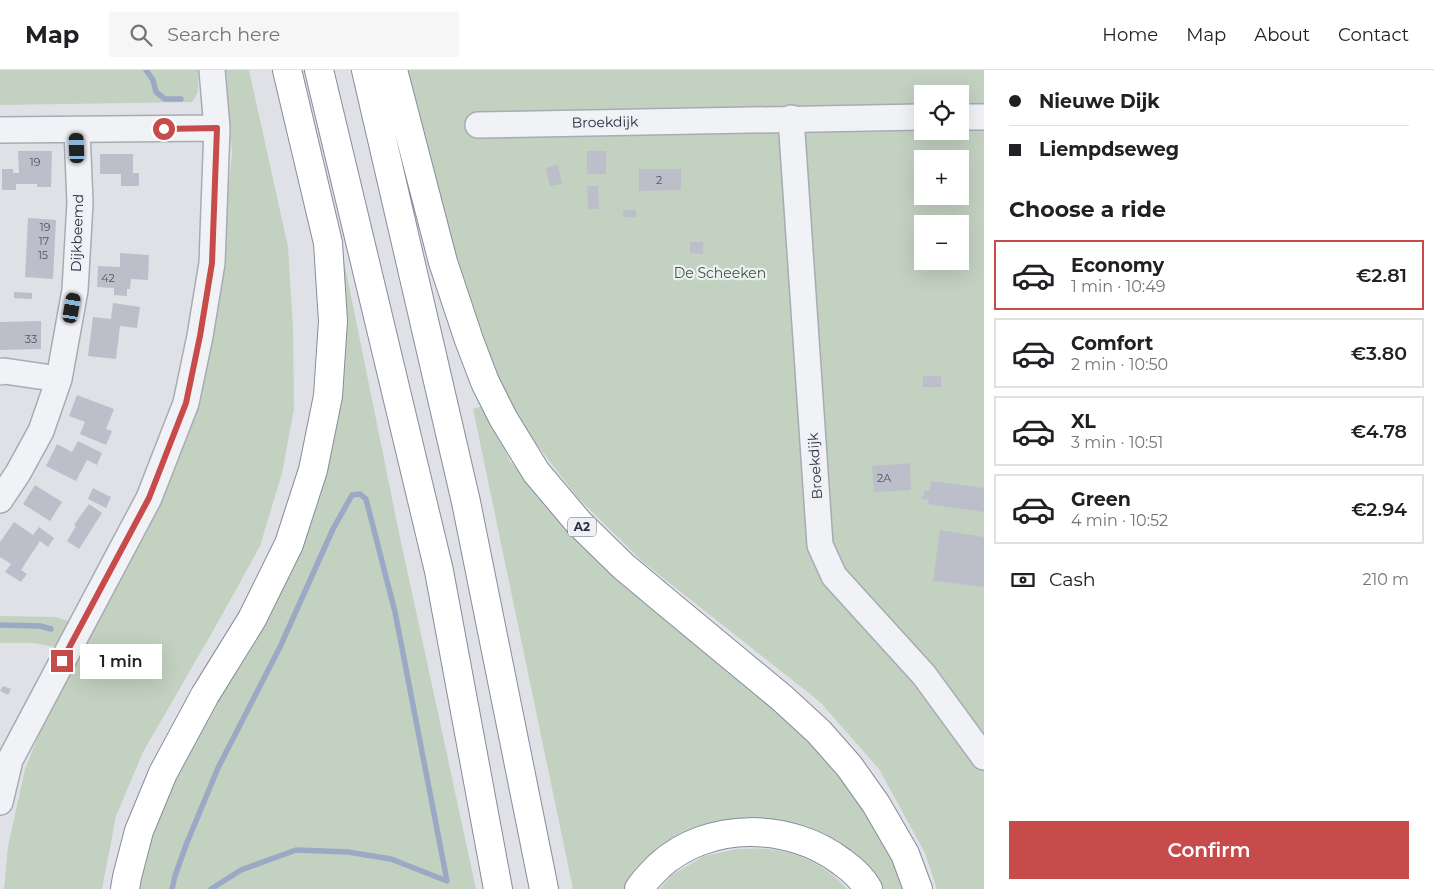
<!DOCTYPE html>
<meta charset="utf-8">
<style>
:root{--surface:#fff;--page:#f6f6f6;--text:#202124;--muted:#757577;--line:#e0e0e0;--accent:#c64b4a}
body{margin:0;font-family:Montserrat,sans-serif;background:var(--page);color:var(--text);height:100vh;display:flex;flex-direction:column;font-size:19px;white-space:nowrap}
*{box-sizing:border-box;margin:0}
p{font-size:16px;color:var(--muted)}
.icon{flex:none;width:28px;height:28px;fill:none;stroke:currentColor;stroke-width:2;stroke-linecap:round;stroke-linejoin:round}
.map{position:relative;flex:1;overflow:hidden}
.details{display:flex;flex-direction:column;background:var(--surface);width:450px}
.details>*{flex:none}
.guide{display:grid;align-content:center;height:110px;padding:0 25px;background:var(--surface)}
.tools{position:absolute;left:914px;top:15px;display:grid;gap:10px}
.tools a{display:grid;place-items:center;width:55px;height:55px;border-radius:0px;background:var(--surface);box-shadow:0 5px 20px #0002;font-size:25px}
.end{position:absolute;width:22px;height:22px;margin:-11px;border:6px solid #c64b4a;background:#fff;box-shadow:0 0 0 2px #fff}
.from{border-radius:50%}
.bubble{position:absolute;height:35px;border-radius:0px;background:var(--surface);box-shadow:0 5px 20px #0002;font-size:16px;font-weight:600;line-height:35px;text-align:center}
.car{position:absolute;width:15px;height:30px;margin:-15px -8px;border-radius:6px;box-shadow:0 0 4px 1px #0007;background:linear-gradient(#222 24%,#8ab4d8 0 40%,#222 0 76%,#8ab4d8 0 86%,#222 0)}
.guide b{display:flex;align-items:center;gap:18px;height:48px;font-size:19px}
.guide b+b{border-top:1px solid var(--line)}
.guide i{width:12px;height:12px;background:var(--text)}
ul{padding:0;list-style:none}
li{display:flex;align-items:center;gap:15px;height:70px;margin:0 10px 8px;padding:0 15px;border:2px solid var(--line);border-radius:0px}
li div{flex:1}
li b{display:block;font-size:19px}
li em{font-style:normal;font-weight:600}
li.active{border-color:var(--accent)}
li>.icon{width:45px;height:45px;stroke-width:1.5}
h2{padding:0 25px;font-size:22px;line-height:60px}
.pay{display:flex;align-items:center;gap:12px;height:55px;padding:0 25px;font-size:19px}
.pay p{margin-inline-start:auto}
.cta{display:flex;gap:10px;margin-top:auto;padding:10px 25px}
.cta a{flex:1;height:58px;border-radius:0px;background:var(--accent);color:#fff;font-size:20px;font-weight:600;line-height:58px;text-align:center}
header{display:flex;align-items:center;gap:30px;box-sizing:border-box;height:70px;padding:0 25px;background:var(--surface);border-bottom:1px solid var(--line)}
header strong{font-size:24px}
nav{display:flex;gap:28px;margin-inline-start:auto;font-size:18px}
.search{width:350px;height:45px;background:var(--page);display:flex;align-items:center;gap:12px;box-sizing:border-box;padding:0 18px;border-radius:0px;color:var(--muted);font-size:19px}
main{display:flex;flex:1;min-height:0}
.map>svg:first-child{display:block}
.green{fill:#c2d1c0;fill-rule:evenodd}
.lines{fill:none;stroke-linecap:round;stroke-linejoin:round}
.stream{stroke:#9ca9c5;stroke-width:5.5}
.building{fill:#bcbfca}
.minor-casing{stroke:#a8abb4;stroke-width:28}
.highway-casing{stroke:#878c9d;stroke-width:30}
.minor{stroke:#f1f2f6;stroke-width:25}
.highway{stroke:#fff;stroke-width:28}
.route{stroke:#c64b4a;stroke-width:6}
.labels{text-anchor:middle;stroke-width:4.5;stroke-linejoin:round;paint-order:stroke}
.number-label{font-size:11px;fill:#4e5260}
.shield{fill:#eef0f5;stroke:#646874;stroke-width:1}
.shield-label{font-size:12px;font-weight:bold;fill:#292d3d}
.street-label{font-size:14px;fill:#292d3d;stroke:#eef0f5}
.park-label{font-size:14px;fill:#385837;stroke:#eef0f5}
</style>
<header>
<strong>Map</strong>
<div class="search"><svg class="icon" aria-label="search" viewBox="0 0 24 24"><circle cx="10" cy="10" r="6"/><path d="M15 15l6 6"/></svg>Search here</div>
<nav><a>Home</a><a>Map</a><a>About</a><a>Contact</a></nav>
</header>
<main>
<div class="map">
<svg width="984" height="819" viewBox="0 0 984 819">
<rect width="100%" height="100%" fill="#dfe1e7"/>
<path class="green" d="M0 0H198V22L192 32 0 35Z
M226 0H249L288 177 293 257 294 339 282 403 260 476 217 554 143 682 116 746 102 819H4L8 777 25 699 70 589 116 505 220 201 232 83Z
M399 0H984V819H937L925 783 879 699 820 632 643 492 579 429 523 357 492 294 450 174ZM922 24H960V61H922ZM922 89H960V126H922ZM922 154H960V191H922Z
M331 127 398 458 476 819H136L150 763 321 403Z
M483 336 510 391 588 480 820 673 871 739 908 819H881L763 750 626 819H573L473 339Z
M0 546 55 547 75 553 61 578 33 573H0Z
M737 779C747 779 758 778 768 779 799 782 827 796 847 819H660L672 805 704 786Z"/>
<g class="lines">
<path class="stream" d="M146 0 153 10 156 22 165 29H181
M0 555 40 556 51 559
M172 819 175 806 186 775 218 698 280 577 333 459 352 425 360 424 366 429 395 542 447 811 391 789 348 782 296 780 241 800 211 819"/>
</g>
<path class="building" d="M18 81H52L51 117H37V114H16V120H2V99H13V103H19Z
M587 81H606V104H587Z
M100 84H133V103H139V116H121V104H100Z
M558 95 562 114 550 116 546 98Z
M639 99H681V120L639 121Z
M587 116H598L599 139H588Z
M623 140H636V147H623Z
M28 148 56 150 53 209 25 207Z
M690 172H703V184L690 183Z
M120 183 149 185 148 210 131 209 130 219H127V226L114 225V218L97 217 98 196 120 197Z
M14 222 32 223V229L14 228Z
M113 233 140 237 137 258 120 256 116 289 88 286 93 247 111 249Z
M41 251V279L0 280V252Z
M923 306H941V317H923Z
M77 325 114 339 106 359 112 361 106 375 80 364 85 352 69 346Z
M78 371 102 383 97 395 87 390 76 411 46 396 57 374 72 382Z
M910 393 911 420 874 422 872 396Z
M931 411 984 418V442L928 434 929 430 921 429 922 426H924V420L930 421Z
M35 415 62 432 50 451 23 434Z
M93 418 111 427 106 438 88 429Z
M89 434 102 443 79 479 67 471 76 456 74 455Z
M14 452 33 465 39 457 54 468 48 477 40 471 21 500 27 504 21 512 5 502 11 494 0 487V472Z
M940 460 984 467V517L936 511H933Z
M3 616 11 619 8 625 0 621Z"/>
<g class="lines">
<g class="minor-casing">
<path id="minor" d="M960 47H984
M791 48 820 475 834 506 924 605 984 687
M478 55 922 47
M0 60 217 58
M0 302 4 301 59 309
M0 430 18 403 41 361 59 309 75 220 80 133 77 60
M0 732 10 690 149 428 186 333 200 266 212 193 217 58 212 0"/>
</g>
<g class="highway-casing">
<path id="highway" d="M319 0 439 501 498 819
M366 0 466 432 544 819
M393 0 443 192 469 270 485 312 503 348 536 402 579 453 623 496 666 532 782 628 819 662 849 696 876 734 905 784 918 819
M125 819 127 807 139 761 163 703 205 625 252 549 289 474 313 400 328 326 333 251 328 173 287 0
M639 819C644 811 652 803 659 796 708 751 790 752 842 792 852 799 862 808 868 819"/>
</g>
<use href="#minor" class="minor"/>
<use href="#highway" class="highway"/>
</g>
<g class="lines">
<path class="route" d="M62 591 149 428 186 333 200 266 212 193 217 58 164 59"/>
</g>
<g class="labels">
<g class="number-label">
<text x="35" y="96">19</text>
<text x="659" y="114">2</text>
<text x="45" y="161">19</text>
<text x="44" y="175">17</text>
<text x="43" y="189">15</text>
<text x="108" y="212">42</text>
<text x="31" y="273">33</text>
<text x="884" y="412">2A</text>
</g>
<rect class="shield" x="568" y="447.5" width="28" height="19" rx="4"/>
<g class="shield-label">
<text x="582" y="461">A2</text>
</g>
<g class="street-label">
<text transform="translate(605 52) rotate(-1)" y="5">Broekdijk</text>
<text transform="translate(77 163) rotate(-88)" y="5">Dijkbeemd</text>
<text transform="translate(815 396) rotate(-94)" y="5">Broekdijk</text>
</g>
<g class="park-label">
<text x="720" y="208">De Scheeken</text>
</g>
</g>
</svg>
<div class="tools">
<a><svg class="icon" aria-label="locate" viewBox="0 0 24 24"><circle cx="12" cy="12" r="6"/><path d="M12 2v4M12 18v4M2 12h4M18 12h4"/></svg></a>
<a>+</a>
<a>−</a>
</div>
<i class="end from" style="left:164px;top:59px"></i>
<i class="end" style="left:62px;top:591px"></i>
<div class="bubble" style="left:80px;top:574px;width:82px">1 min</div>
<i class="car" style="left:77px;top:78px;rotate:358deg"></i>
<i class="car" style="left:72px;top:238px;rotate:10deg"></i>
</div>
<section class="details">
<div class="guide">
<b><i class="from"></i>Nieuwe Dijk</b>
<b><i></i>Liempdseweg</b>
</div>
<h2>Choose a ride</h2>
<ul>
<li class="active"><svg class="icon" aria-label="car" viewBox="0 0 24 24"><path d="M5 17H2v-5l4-1 3-4h7l3 4 3 1v5h-3M9 17h6M6 11h13"/><circle cx="7" cy="17" r="2"/><circle cx="17" cy="17" r="2"/></svg><div><b>Economy</b><p>1 min · 10:49</p></div><em>€2.81</em></li>
<li><svg class="icon" aria-label="car" viewBox="0 0 24 24"><path d="M5 17H2v-5l4-1 3-4h7l3 4 3 1v5h-3M9 17h6M6 11h13"/><circle cx="7" cy="17" r="2"/><circle cx="17" cy="17" r="2"/></svg><div><b>Comfort</b><p>2 min · 10:50</p></div><em>€3.80</em></li>
<li><svg class="icon" aria-label="car" viewBox="0 0 24 24"><path d="M5 17H2v-5l4-1 3-4h7l3 4 3 1v5h-3M9 17h6M6 11h13"/><circle cx="7" cy="17" r="2"/><circle cx="17" cy="17" r="2"/></svg><div><b>XL</b><p>3 min · 10:51</p></div><em>€4.78</em></li>
<li><svg class="icon" aria-label="car" viewBox="0 0 24 24"><path d="M5 17H2v-5l4-1 3-4h7l3 4 3 1v5h-3M9 17h6M6 11h13"/><circle cx="7" cy="17" r="2"/><circle cx="17" cy="17" r="2"/></svg><div><b>Green</b><p>4 min · 10:52</p></div><em>€2.94</em></li>
</ul>
<div class="pay"><svg class="icon" aria-label="cash" viewBox="0 0 24 24"><path d="M3 7h18v10H3z"/><circle cx="12" cy="12" r="2"/></svg>Cash<p>210 m</p></div>
<div class="cta"><a>Confirm</a></div>
</section>
</main>
